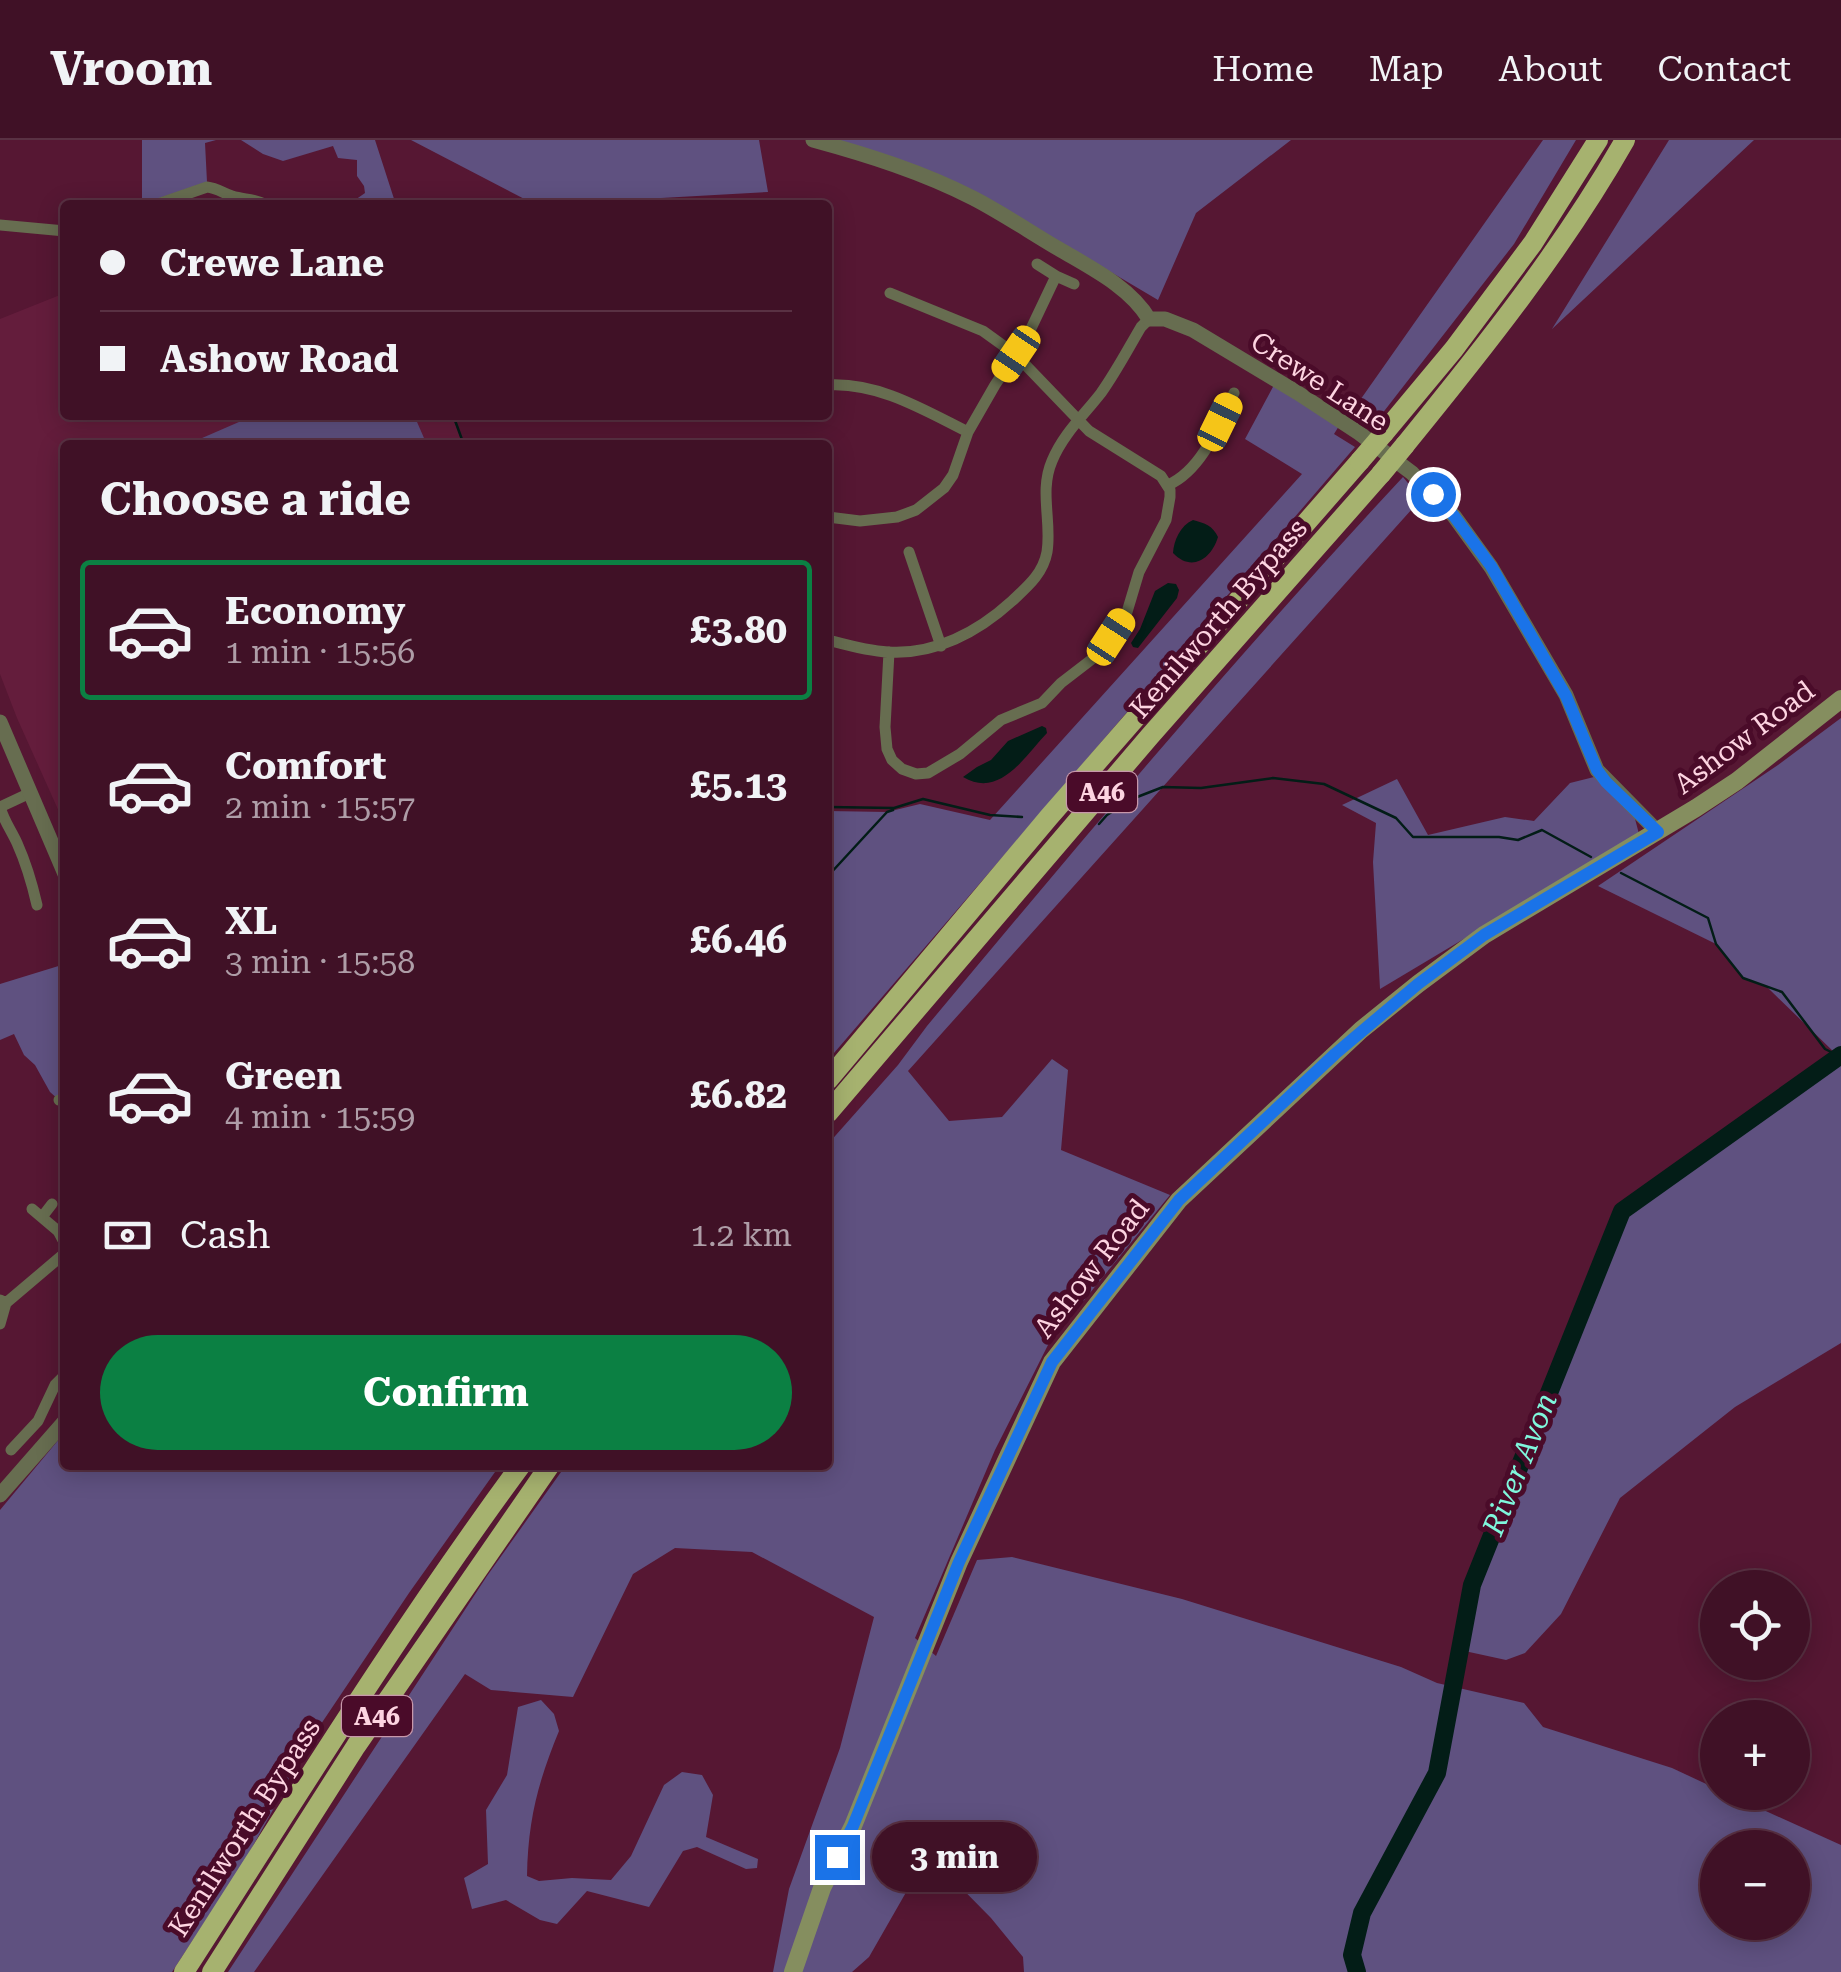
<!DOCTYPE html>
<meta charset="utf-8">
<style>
:root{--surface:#401126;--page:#4b1f32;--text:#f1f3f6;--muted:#ae9da7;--line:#593143;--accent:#0b8043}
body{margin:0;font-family:"Roboto Serif",serif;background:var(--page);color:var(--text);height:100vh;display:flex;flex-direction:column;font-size:38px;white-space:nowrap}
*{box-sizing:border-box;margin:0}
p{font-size:32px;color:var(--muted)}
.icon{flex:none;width:55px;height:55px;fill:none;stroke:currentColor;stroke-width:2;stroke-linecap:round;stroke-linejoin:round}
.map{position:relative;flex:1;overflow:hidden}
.details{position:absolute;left:60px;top:300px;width:772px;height:1030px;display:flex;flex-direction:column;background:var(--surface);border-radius:10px;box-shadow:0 5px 25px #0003,0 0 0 2px var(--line)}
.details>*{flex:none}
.hud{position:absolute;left:60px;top:60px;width:772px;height:220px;border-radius:10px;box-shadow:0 5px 25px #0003,0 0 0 2px var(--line);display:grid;align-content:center;height:220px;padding:0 40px;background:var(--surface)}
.fabs{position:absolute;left:1700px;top:1430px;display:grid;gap:20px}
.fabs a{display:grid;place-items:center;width:110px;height:110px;border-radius:50%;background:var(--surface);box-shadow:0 5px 25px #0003,0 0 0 2px var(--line);font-size:50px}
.end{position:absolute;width:45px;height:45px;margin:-22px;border:12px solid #1a73e8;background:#fff;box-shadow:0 0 0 5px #fff}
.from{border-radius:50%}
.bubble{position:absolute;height:70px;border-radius:35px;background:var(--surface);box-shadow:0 5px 25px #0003,0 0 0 2px var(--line);font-size:32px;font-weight:700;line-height:70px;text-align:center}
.car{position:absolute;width:30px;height:60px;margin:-30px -15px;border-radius:12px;box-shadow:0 0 8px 2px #0007;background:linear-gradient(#f5c518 24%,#345 0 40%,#f5c518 0 76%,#345 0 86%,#f5c518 0)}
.hud b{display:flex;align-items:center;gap:35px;height:95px;font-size:38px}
.hud b+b{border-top:2px solid var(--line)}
.hud i{width:25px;height:25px;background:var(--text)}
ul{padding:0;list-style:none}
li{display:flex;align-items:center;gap:30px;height:140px;margin:0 20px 15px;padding:0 20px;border:5px solid transparent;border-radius:10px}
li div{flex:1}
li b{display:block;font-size:38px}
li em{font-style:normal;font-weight:700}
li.selected{border-color:var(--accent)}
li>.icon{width:90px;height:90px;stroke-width:1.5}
h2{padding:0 40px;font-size:45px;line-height:120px}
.pay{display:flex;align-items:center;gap:25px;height:110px;padding:0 40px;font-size:38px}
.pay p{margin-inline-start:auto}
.button{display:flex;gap:20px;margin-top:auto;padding:20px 40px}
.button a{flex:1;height:115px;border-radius:60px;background:var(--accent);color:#fff;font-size:40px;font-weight:700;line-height:115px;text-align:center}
header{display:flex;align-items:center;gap:60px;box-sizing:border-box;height:140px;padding:0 50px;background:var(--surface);border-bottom:2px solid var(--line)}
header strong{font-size:48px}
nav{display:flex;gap:55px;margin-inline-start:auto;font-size:35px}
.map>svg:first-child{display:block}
.built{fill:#641d3c}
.green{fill:#5f5180;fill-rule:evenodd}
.water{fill:#031d17}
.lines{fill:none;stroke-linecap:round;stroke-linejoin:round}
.stream{stroke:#031d17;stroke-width:2.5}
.river{stroke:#031d17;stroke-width:18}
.minor{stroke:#676d50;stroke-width:11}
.tertiary{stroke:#676d50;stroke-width:15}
.secondary{stroke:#858e5f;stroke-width:18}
.trunk{stroke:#a6b26f;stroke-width:20}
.trunk-bridge{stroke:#a6b26f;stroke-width:20}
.route{stroke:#1a73e8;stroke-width:12}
.labels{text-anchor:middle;stroke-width:10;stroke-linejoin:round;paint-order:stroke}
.shield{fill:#4a0b29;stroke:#c798aa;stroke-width:2.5}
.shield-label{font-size:25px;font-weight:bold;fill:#fdd4e1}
.street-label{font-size:28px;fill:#fdd4e1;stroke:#4a0b29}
.water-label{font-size:30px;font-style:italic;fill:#7ff7dc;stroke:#4a0b29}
</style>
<header>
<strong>Vroom</strong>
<nav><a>Home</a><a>Map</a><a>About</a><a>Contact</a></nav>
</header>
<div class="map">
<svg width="1841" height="1832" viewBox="0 0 1841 1832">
<rect width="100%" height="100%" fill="#561733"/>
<path class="built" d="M65 153V275H452L463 305H65V685L17 578 0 534V179Z"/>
<path class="green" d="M142 0H216L205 3 207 42 142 64Z
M241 0H375L396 65H357L355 60 365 53 364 46 357 36V20L338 18 333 6 283 21 263 14Z
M411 0H759L768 52 536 65Z
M837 0H1291L1196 73 1158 160 979 54Z
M1543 0H1576L1514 104 1371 288 1351 273Z
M1669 0H1754L1552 189Z
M1274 245 1339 286 1334 294 1355 307 828 920V671L887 672 920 664 990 680 1302 334 1245 299Z
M255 275H414L427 305H186Z
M1403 337 1421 359 908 931 949 981 1002 977 1052 919 1068 930 1061 1010 1170 1055 1049 1203 995 1310 915 1498 936 1516 977 1420 1012 1417 1182 1459 1401 1527 1437 1543 1524 1563 1543 1587 1672 1628 1717 1649 1718 1652 1726 1653 1841 1705V1832H1024L1023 1817 991 1778 928 1714 869 1817 852 1832H773L789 1749 840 1608 874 1477 752 1412 675 1408 633 1434 573 1557 491 1550 465 1534 254 1832H228L487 1436 566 1325H828V1004L898 925 927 886C1082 700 1238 514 1403 337ZM1718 1708H1792V1782H1718Z
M1841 578V1203L1735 1267 1620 1358 1561 1474 1525 1513 1506 1520 1460 1510 1472 1445 1622 1071 1838 916 1767 847 1743 838 1716 804 1598 746 1778 625Z
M1594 637 1634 675 1639 694 1380 849 1373 722 1376 683 1342 665 1397 639 1428 695 1505 677 1534 681 1570 643Z
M65 824V843L59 845 63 854 58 856 65 877V960H59L50 952 35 925 24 915 14 894 0 900V844Z
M65 1292V1325H500L409 1453 319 1587 244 1722 172 1832H0V1370Z
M541 1560 554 1574 559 1591C538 1642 528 1680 527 1736L539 1741 572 1738 611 1740 631 1716 664 1645 682 1632 702 1635 713 1655 706 1697 758 1719 757 1728 746 1729 697 1707 683 1711 649 1767 587 1751 557 1784 540 1780 506 1760 472 1769 464 1738 488 1724 486 1670 507 1635 518 1567Z"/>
<path class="water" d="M1193 380C1205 383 1213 386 1218 397 1211 420 1191 432 1173 413 1174 400 1180 386 1193 380Z
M1168 443 1176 444 1179 450 1177 458 1138 508 1133 507 1131 503 1140 489 1155 451Z
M1042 586 1046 588 1047 593C1024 617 1000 659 963 637L977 627 991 620 1008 601Z"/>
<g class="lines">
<path class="stream" d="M453 275 464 305
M828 667 894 668 923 659 990 675 1022 677
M1099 684 1107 675 1132 659 1163 647 1201 648 1273 638 1324 644 1396 678 1413 697H1499L1518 700 1542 690 1591 717
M1621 733 1708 778 1716 804 1743 838 1782 852 1825 909 1839 916
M828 736 887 672 893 670"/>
<path class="river" d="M1357 1832 1352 1815 1362 1773 1437 1633 1472 1445 1622 1071 1841 915"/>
<path class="minor" d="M155 65 207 47C217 48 223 53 232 56 244 60 255 58 266 65
M0 85 65 91
M1056 136 1074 144
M828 245C878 242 924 270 968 292
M1168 345C1202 330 1219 285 1234 253
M828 377 860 381 897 377 916 370 944 348 953 335 968 292 995 245 1027 197 1056 136 1037 124
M909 412 941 506
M828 500C847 505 868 511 888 512 935 515 978 492 1012 461 1027 447 1043 434 1047 412 1052 382 1039 351 1052 321 1063 294 1084 275 1101 253 1116 232 1128 209 1141 187L1149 179
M889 512 885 587 887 609 892 620 902 629 916 634 928 633 960 614 1001 580 1042 563 1061 543 1100 513 1127 472 1139 432 1166 380 1170 357V350L1161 336 1089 291 1015 214 983 191 890 153
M30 653 0 667C4 681 11 690 17 703 26 723 32 743 37 765
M59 960H65
M32 1069 58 1091 65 1104
M42 1077 52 1064
M0 1160 6 1163 65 1113
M0 1184 6 1163
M11 1310 38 1281 55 1245 65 1235"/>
<path class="tertiary" d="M813 0C868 15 922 32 973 58 1002 73 1030 92 1059 109 1091 128 1130 147 1149 179H1165L1193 190 1298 253 1359 293 1412 333 1454 376 1491 427 1566 555 1597 630 1658 692
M0 582 65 734
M0 1355 65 1281"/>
<path class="secondary" d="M793 1832 822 1748 853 1686 959 1422 1052 1222 1179 1060 1361 890 1418 844 1484 795 1696 668 1737 641 1841 559"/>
<path class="trunk" d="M1384 293 1454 209 1533 103 1598 0
M1405 305C1484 208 1563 109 1625 0
M828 940 1049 677 1360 321
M828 973 1150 596 1381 334
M184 1832C294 1661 400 1489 521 1325
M212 1832 356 1606 550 1325"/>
<path class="trunk-bridge" d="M1360 321 1384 293
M1381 334 1405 305"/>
</g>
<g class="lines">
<path class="route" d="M837 1717 853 1686 959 1422 1052 1222 1179 1060 1335 914 1418 844 1484 795 1658 692 1606 642 1597 630 1566 556 1491 426 1454 376 1433 354"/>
</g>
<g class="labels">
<g class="shield">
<rect x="1067" y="632" width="70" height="40" rx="8"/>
<rect x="342" y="1556" width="70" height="40" rx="8"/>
</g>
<g class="shield-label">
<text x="1102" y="661">A46</text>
<text x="377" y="1585">A46</text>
</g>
<g class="street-label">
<text transform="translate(1320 241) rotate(33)" y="10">Crewe Lane</text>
<text transform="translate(1218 478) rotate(-49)" y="10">Kenilworth Bypass</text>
<text transform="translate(1744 597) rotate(-37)" y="10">Ashow Road</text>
<text transform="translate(1091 1128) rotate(-52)" y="10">Ashow Road</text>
<text transform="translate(244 1687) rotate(-57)" y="10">Kenilworth Bypass</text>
</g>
<g class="water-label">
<text transform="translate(1520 1324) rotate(-68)" y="10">River Avon</text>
</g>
</g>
</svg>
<div class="fabs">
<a><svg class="icon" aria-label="locate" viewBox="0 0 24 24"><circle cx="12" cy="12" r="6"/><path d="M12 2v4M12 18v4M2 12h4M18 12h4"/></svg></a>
<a>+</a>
<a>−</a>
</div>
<i class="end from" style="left:1433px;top:354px"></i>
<i class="end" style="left:837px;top:1717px"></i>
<div class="bubble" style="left:872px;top:1682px;width:165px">3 min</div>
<i class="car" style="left:1016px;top:214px;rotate:214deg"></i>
<i class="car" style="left:1220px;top:282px;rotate:26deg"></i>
<i class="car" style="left:1111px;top:497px;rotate:33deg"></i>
<div class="hud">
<b><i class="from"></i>Crewe Lane</b>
<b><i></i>Ashow Road</b>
</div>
<section class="details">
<h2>Choose a ride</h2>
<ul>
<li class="selected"><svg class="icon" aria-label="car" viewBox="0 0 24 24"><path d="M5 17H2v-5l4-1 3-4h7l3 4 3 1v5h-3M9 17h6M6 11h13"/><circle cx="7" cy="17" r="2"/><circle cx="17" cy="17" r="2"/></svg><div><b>Economy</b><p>1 min · 15:56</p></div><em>£3.80</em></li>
<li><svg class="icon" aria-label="car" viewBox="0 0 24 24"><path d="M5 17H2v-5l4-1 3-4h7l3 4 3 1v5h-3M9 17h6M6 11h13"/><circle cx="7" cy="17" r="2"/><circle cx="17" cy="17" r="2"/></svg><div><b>Comfort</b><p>2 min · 15:57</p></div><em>£5.13</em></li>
<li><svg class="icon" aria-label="car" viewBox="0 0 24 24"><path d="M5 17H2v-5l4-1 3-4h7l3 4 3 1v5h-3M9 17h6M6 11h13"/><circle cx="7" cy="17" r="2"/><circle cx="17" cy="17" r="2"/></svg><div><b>XL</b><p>3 min · 15:58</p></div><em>£6.46</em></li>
<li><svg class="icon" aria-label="car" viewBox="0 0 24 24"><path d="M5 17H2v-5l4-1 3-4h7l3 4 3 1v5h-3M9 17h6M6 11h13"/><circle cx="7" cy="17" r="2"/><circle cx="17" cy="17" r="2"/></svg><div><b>Green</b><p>4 min · 15:59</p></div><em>£6.82</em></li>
</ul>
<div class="pay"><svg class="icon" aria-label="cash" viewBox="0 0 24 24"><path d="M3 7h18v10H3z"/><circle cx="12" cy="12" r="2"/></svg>Cash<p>1.2 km</p></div>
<div class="button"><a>Confirm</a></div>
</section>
</div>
